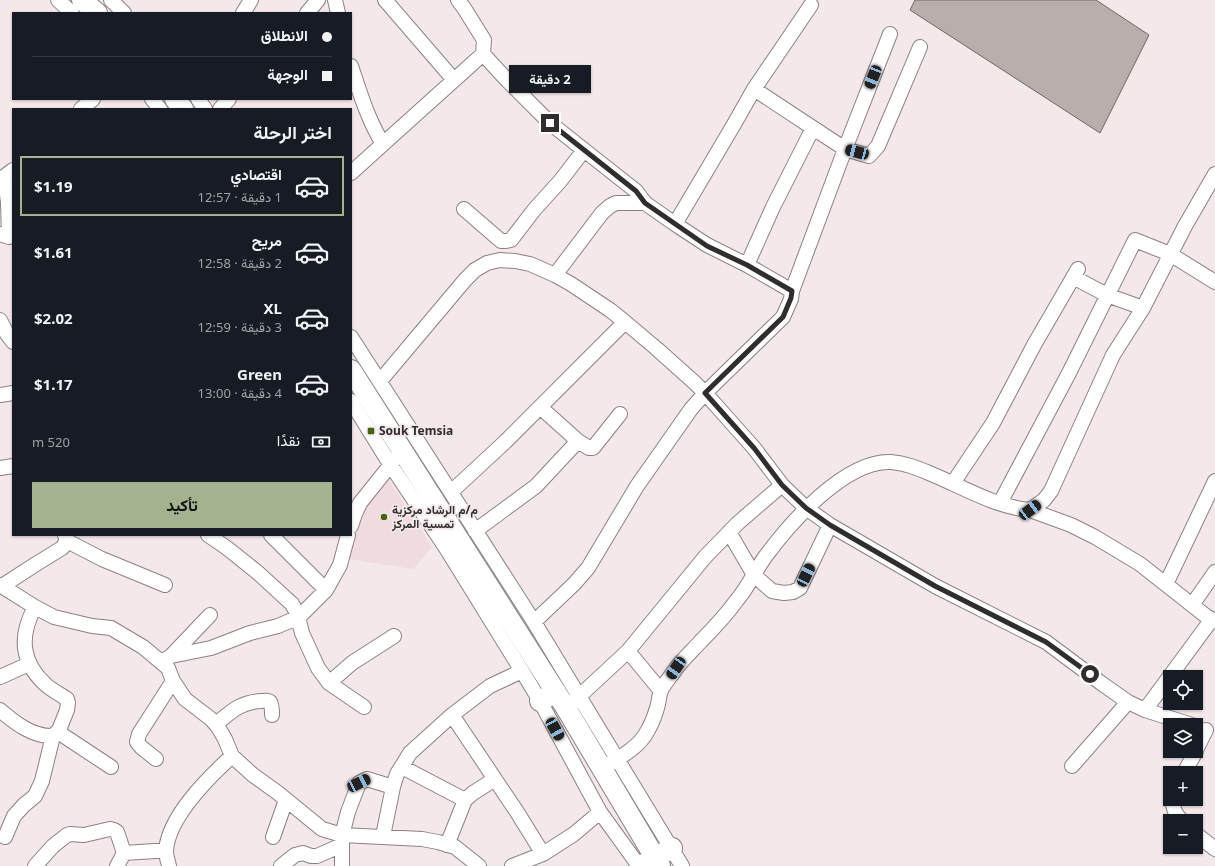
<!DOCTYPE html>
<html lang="ar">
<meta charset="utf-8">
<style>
:root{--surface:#171b24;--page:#242831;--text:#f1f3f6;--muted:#9ea1a6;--line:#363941;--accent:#a4b290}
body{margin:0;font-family:"Noto Sans",Vazirmatn,sans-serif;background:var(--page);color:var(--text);direction:rtl;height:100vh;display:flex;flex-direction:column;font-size:15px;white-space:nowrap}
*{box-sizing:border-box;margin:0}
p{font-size:13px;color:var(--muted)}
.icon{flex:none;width:22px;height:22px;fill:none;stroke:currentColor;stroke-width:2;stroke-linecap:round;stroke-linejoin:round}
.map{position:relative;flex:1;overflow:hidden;direction:ltr}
.panel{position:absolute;left:12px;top:108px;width:340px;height:428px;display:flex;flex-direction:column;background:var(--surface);border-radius:0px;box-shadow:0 1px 3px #0004;direction:rtl}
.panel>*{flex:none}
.guide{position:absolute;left:12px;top:12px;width:340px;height:88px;border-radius:0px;box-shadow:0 1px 3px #0004;direction:rtl;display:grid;align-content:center;height:88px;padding:0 20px;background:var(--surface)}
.tools{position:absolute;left:1163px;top:670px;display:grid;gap:8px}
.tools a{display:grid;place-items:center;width:40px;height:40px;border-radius:0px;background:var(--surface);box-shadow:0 1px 3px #0004;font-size:20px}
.end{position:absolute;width:18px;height:18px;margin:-9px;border:5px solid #312d2d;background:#fff;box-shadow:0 0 0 2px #fff}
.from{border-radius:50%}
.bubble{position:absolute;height:28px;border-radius:0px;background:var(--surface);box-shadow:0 1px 3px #0004;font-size:13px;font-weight:700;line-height:28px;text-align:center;direction:rtl}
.car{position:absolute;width:12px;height:24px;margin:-12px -6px;border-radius:5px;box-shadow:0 0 3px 1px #0007;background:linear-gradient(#222 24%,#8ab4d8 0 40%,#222 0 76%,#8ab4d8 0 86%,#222 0)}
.guide b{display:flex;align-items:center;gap:14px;height:38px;font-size:15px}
.guide b+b{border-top:1px solid var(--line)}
.guide i{width:10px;height:10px;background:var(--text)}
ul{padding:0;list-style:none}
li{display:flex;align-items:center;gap:12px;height:60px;margin:0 8px 6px;padding:0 12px;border:2px solid transparent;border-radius:0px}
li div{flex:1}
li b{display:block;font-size:15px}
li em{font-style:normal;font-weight:700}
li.selected{border-color:var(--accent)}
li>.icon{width:36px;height:36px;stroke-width:1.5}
h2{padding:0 20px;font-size:18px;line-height:48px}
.pay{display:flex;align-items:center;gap:10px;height:44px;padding:0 20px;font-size:15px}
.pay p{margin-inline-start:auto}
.button{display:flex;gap:8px;margin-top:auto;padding:8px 20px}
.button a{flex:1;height:46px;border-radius:0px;background:var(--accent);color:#111;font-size:16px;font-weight:700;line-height:46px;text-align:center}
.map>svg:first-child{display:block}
.built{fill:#f0dbde}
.building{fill:#b9aeab;stroke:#706764}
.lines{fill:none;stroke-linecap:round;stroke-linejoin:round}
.minor-casing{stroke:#8c8182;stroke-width:16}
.secondary-casing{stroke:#8c8182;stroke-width:22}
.minor{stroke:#fff;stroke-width:14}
.secondary{stroke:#fff;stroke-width:20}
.route{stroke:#312d2d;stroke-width:5}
.poi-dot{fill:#466214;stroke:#f4e8ea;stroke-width:1.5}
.labels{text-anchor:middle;stroke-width:3.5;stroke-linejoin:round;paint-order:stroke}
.poi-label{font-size:12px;font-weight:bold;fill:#312d2d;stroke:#f4e8ea;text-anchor:start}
</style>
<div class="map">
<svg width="1215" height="866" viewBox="0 0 1215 866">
<rect width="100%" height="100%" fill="#f4e8ea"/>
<path class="built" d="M388 479 432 547 413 569 342 558 372 490Z"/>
<path class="building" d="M915 0H1096L1149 35 1100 133 910 10Z"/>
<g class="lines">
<g class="minor-casing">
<path id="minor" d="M58 0 72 13
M111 0 124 13
M335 0 338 13
M385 0 454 80
M458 0 464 8 484 40 483 54 505 78 550 123 584 150 561 180 534 210 511 240 506 241H501L464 209
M811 5 754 89 845 149 869 156 878 146 881 139 920 47
M243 13 251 0
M307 13 318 0
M351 66C360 93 368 120 383 144L351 173
M152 99 160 109
M198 99 205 109
M81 109 93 99
M220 109 229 99
M383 144 483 54
M584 150 636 191 645 203
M675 224 707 245 747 265
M0 234 9 237 8 203 5 176 13 170
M555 275 602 213 610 206 616 203H645L675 224 733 126 754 89
M1073 277 1107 295 1143 308
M792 291 747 265 773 207 813 128
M0 320 7 334 13 342
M351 337 534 622 682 866
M380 381 465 280 475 270 487 263 500 260 515 261 530 264 555 275 571 284 610 310 625 322 657 349 695 383 705 393 754 448 782 485 806 508 830 525 935 586 1046 642 1101 683 1128 702 1145 710 1192 725
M0 395 13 393
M351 401 390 464 446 548 522 671 540 701 600 812 639 866
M578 441 589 448H593L620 414
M0 468 13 466
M953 483 993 423 1034 345 1078 269
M451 492 505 442 625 322
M1000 503 1069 373 1135 240 1170 254 1215 282
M1030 510 1071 525 1095 537 1140 564 1206 616 1215 621
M351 526 355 514 360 503 396 458
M475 531 536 486 578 441 540 407
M729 532 754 575 772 591 784 593 793 592 800 588 830 525
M208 535 227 548 257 572 292 604 297 613 302 633 318 668 329 683 364 707
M271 535 326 590
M67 541 102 559 165 585
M1166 584 1215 481
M0 585 35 607 54 617 92 626 111 628 143 647 161 662 168 668 173 681 185 699 211 719 218 727 225 739 232 756 253 775 278 793 322 829 342 835 422 839 438 842 455 847 479 866
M2 586 36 564 62 548 67 541 65 535
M1192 605 1215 572
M534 622 574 584 588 568 637 486 691 409 705 393 783 317 791 299 792 291 845 149 890 34
M628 651 661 691
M171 656 210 615
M161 662 171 656 211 648 250 633 278 626 299 617 326 590 340 565 348 535
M0 677 29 664
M329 683 352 663 394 636
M572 703 628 651 705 557 738 523 782 485
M0 710C15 723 33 737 53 736
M1145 710 1212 619
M452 715 517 812 543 854
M216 724C231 712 240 702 261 701 264 701 268 700 270 702 272 705 272 712 272 715
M58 732 111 767
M1196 750 1206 730
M156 759 141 747 137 742 139 734 173 681
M1072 766 1128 702
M402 767 465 800
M602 768C619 758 639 748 648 730 652 723 655 715 657 708 659 702 659 695 661 690 665 683 671 676 675 670 682 660 693 650 701 641 714 628 726 615 737 600 748 587 755 571 765 557 790 523 845 460 891 462 905 463 917 468 929 473 961 486 995 507 1030 510L1044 500 1051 491 1113 355 1143 308 1185 226 1215 174
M1184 773 1196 751
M1173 799C1172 808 1175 814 1182 821
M1196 834 1215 849
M383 836 393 787 397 774 410 753 452 715 490 686 522 671
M5 837 14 816 24 805 35 796 42 781 53 736 59 730 67 710 68 703 67 699C60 694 53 691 46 685 21 662 19 636 35 607
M273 837 286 800
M447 845 465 800 473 793 495 779
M35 866 53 846 67 835 70 834 84 835 110 829 114 830 117 832 124 853 155 851H166
M117 866 124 853
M169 866C168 861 166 856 166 851 168 817 208 778 232 756
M281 866 295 855 303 853 311 856H317L342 845
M342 866V835L348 812 359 783 367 779 393 787
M512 866 543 854 574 834 600 812"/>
</g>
<g class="secondary-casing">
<path id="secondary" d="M82 0 97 13
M175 99 183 109
M351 370 566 708 660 866
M540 701 556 692
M641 866 672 848"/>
</g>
<use href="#minor" class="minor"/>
<use href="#secondary" class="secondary"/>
</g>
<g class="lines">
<path class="route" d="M550 123 636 191 645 203 707 246 747 265 792 291 791 298 783 317 705 393 754 448 782 485 806 508 830 525 935 586 1046 642 1090 674"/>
</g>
<g class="poi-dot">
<rect x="367" y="427" width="8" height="8" rx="2"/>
<circle cx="384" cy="517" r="4"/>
</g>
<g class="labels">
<g class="poi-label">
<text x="379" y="435">Souk Temsia</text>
<text x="392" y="514">م/م الرشاد مركزية<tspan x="392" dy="14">تمسية المركز</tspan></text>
</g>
</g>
</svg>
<div class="tools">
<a><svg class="icon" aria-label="locate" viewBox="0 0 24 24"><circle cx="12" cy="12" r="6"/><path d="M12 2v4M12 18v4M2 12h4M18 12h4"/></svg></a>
<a><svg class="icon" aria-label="layers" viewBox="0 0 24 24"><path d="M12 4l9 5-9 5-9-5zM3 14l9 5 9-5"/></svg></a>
<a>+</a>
<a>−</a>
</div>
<i class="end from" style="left:1090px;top:674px"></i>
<i class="end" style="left:550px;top:123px"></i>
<div class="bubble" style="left:509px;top:65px;width:82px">2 دقيقة</div>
<i class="car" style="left:873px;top:77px;rotate:202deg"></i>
<i class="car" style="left:857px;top:152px;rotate:285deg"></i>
<i class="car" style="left:1030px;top:510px;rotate:53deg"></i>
<i class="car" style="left:806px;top:575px;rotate:26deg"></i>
<i class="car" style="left:676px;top:668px;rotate:214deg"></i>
<i class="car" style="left:555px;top:729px;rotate:151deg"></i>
<i class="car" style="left:359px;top:783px;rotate:64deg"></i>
<div class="guide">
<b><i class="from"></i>الانطلاق</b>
<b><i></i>الوجهة</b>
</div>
<section class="panel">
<h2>اختر الرحلة</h2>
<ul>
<li class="selected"><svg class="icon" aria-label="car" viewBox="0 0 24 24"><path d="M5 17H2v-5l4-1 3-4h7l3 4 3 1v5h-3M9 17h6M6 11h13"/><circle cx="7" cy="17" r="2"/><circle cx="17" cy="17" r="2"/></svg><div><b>اقتصادي</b><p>1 دقيقة · 12:57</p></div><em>$1.19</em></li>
<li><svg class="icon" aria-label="car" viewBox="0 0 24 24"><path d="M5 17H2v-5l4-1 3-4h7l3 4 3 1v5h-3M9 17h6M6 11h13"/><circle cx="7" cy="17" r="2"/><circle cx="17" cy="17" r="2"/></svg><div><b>مريح</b><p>2 دقيقة · 12:58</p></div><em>$1.61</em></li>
<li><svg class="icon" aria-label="car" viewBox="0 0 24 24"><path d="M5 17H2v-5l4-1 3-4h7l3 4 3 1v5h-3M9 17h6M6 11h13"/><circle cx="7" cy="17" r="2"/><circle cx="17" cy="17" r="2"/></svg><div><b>XL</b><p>3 دقيقة · 12:59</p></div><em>$2.02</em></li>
<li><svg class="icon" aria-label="car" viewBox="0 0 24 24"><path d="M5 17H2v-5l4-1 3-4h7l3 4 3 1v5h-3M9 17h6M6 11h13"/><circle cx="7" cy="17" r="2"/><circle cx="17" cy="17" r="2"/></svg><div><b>Green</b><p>4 دقيقة · 13:00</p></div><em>$1.17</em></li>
</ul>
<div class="pay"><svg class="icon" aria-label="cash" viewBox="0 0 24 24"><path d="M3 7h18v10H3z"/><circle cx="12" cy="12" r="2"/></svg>نقدًا<p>520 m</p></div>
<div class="button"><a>تأكيد</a></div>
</section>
</div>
